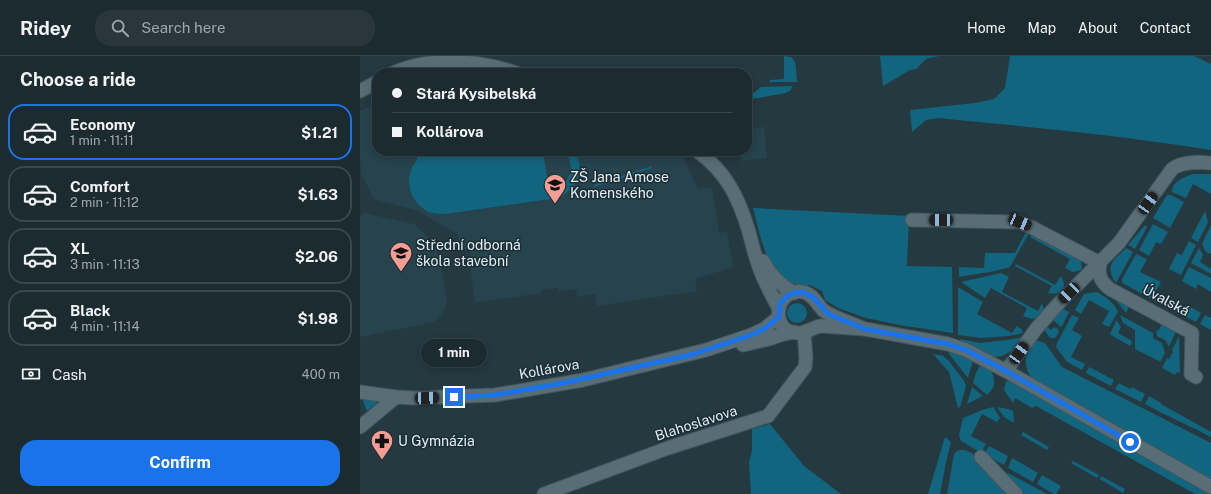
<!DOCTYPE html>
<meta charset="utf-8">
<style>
:root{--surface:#1c2b30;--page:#29373c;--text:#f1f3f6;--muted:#a0a7ab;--line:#3a474c;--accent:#1a73e8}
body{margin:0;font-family:"Public Sans",sans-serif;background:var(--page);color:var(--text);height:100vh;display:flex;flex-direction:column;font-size:15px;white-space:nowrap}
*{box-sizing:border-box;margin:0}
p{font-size:13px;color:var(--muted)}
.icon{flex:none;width:22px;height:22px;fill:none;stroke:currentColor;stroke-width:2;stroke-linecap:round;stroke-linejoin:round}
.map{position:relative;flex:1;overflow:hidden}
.drawer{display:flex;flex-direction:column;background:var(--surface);width:360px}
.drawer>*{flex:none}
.top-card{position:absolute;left:12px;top:12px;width:380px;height:88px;border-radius:16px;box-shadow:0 2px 10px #0003,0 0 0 1px var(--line);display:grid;align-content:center;height:88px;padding:0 20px;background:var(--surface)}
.end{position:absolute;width:18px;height:18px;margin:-9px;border:5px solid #1a73e8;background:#fff;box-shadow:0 0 0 2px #fff}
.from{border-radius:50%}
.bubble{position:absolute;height:28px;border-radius:14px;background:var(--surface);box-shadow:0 2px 10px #0003,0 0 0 1px var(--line);font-size:13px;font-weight:700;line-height:28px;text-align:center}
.car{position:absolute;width:12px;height:24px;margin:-12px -6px;border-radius:5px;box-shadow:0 0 3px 1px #0007;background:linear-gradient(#222 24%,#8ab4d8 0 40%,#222 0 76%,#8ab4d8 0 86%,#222 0)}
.top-card b{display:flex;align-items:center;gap:14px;height:38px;font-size:15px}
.top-card b+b{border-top:1px solid var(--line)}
.top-card i{width:10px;height:10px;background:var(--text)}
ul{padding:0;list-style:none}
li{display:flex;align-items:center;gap:12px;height:56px;margin:0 8px 6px;padding:0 12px;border:2px solid var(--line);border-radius:16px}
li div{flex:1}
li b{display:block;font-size:15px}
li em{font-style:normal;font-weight:700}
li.active{border-color:var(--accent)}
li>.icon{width:36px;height:36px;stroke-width:1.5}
h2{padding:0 20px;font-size:18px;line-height:48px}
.pay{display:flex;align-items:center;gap:10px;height:44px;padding:0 20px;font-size:15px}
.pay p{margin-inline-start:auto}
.cta{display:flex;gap:8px;margin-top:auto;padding:8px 20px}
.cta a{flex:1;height:46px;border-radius:16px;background:var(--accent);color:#fff;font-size:16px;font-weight:700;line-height:46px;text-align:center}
header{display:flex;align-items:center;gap:24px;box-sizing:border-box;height:56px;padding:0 20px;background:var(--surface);border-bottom:1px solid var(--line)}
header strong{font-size:19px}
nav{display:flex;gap:22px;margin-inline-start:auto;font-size:14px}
.search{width:280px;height:36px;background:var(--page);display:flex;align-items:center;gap:10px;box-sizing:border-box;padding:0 14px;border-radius:16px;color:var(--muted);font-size:15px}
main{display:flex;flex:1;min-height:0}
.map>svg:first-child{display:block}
.built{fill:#27434d}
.green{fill:#12657e}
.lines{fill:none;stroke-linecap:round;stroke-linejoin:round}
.street-casing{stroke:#44565c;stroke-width:15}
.street{stroke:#586d75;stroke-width:13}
.route{stroke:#1a73e8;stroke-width:5}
.labels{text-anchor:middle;stroke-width:3;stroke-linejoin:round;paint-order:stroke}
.poi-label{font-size:14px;fill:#e2eef3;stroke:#1c2f36;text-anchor:start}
.street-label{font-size:14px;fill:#e2eef3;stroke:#1c2f36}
</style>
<header>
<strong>Ridey</strong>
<div class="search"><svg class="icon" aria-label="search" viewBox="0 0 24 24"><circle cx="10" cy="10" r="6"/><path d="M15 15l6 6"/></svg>Search here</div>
<nav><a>Home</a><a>Map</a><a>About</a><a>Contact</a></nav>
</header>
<main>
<section class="drawer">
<h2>Choose a ride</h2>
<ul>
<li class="active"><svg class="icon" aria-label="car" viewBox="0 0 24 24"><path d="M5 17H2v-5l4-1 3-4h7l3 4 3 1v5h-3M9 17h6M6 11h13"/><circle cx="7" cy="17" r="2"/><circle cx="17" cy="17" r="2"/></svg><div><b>Economy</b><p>1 min · 11:11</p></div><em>$1.21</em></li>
<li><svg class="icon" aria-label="car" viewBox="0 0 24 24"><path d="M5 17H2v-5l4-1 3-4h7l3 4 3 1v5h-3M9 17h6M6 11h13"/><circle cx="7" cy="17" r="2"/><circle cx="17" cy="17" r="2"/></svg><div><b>Comfort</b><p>2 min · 11:12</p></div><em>$1.63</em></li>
<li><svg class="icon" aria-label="car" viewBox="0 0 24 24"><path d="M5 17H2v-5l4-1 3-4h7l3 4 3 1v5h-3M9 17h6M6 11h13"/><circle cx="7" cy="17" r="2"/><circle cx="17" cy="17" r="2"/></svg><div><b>XL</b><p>3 min · 11:13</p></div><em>$2.06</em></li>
<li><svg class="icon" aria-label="car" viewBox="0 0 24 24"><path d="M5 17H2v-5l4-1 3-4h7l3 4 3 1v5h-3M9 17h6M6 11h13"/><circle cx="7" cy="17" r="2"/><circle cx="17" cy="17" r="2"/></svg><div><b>Black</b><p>4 min · 11:14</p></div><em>$1.98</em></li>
</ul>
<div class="pay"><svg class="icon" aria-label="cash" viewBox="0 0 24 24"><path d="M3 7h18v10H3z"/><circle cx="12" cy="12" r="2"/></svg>Cash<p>400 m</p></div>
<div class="cta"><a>Confirm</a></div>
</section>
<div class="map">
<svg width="851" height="438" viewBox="0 0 851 438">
<rect width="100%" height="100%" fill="#253940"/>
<path class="built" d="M17 47V95H309L323 101 338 133 352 131 359 177 367 176 373 211 335 223 337 235 237 250 235 238 217 241 216 233 199 235 198 232 181 234 182 237 115 247 109 201 112 192 100 194 97 178 58 155 14 143 1 117 0 104V55Z
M404 71 407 102 381 105 379 95H387V72Z
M4 157 54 168 69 182 80 202 87 247 83 256 74 266 0 281V160Z"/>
<path class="green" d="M424 0 431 1 435 6 436 12 437 26H410V24L424 23Z
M520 0H579L566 3 556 13 550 14 523 30Z
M650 0H834L851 8V94C760 79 669 71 578 62L566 64 552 76 550 54 615 47 634 43 645 32Z
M432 30 431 34 426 37 387 44V39L395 36 401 31Z
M56 95H183L189 135C209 131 218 111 204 95H215C226 114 216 133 198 142L85 158C78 158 72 158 67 155 48 145 43 120 57 104Z
M292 110V112L234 131V129Z
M833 118H851V138L833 128 826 142 812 136C812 125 825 121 833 118Z
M807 139H811L824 146 810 172 793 162Z
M393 152 549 160 547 210 592 211 593 277 545 270 506 262 478 252 465 244 462 235 450 229 444 231C439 229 431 227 426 224 405 212 399 174 393 152Z
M845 155 848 166 838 186 831 182Z
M793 168 808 176 801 188 796 186 789 200 779 194Z
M785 169 787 171 786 173 775 193 768 189Z
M851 169V198L846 196 842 188Z
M667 174 668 179 650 211 635 215 599 221V211L624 212 625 197H655Z
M673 177 716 201 721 206 722 212 721 214 713 216 705 212 710 203 670 181Z
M829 185 836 189 821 219 809 213 817 197 822 199Z
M766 192 773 196 756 227C744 209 753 205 766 192Z
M839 192 843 199 840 206 851 213V218L831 207Z
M776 198 787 203 780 216 801 226 795 237 809 245 807 251 764 228 762 226V223Z
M656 208 695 229 701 220C708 233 702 240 688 237L692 230 655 210Z
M829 211 851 222V236L838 228 836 233 822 225Z
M641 217 649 221 642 236 678 255 682 247 684 254C679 264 672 264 663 260L667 252 631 232 625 242 601 226Z
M598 231 623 246 617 258 652 277 657 270 662 274 663 277 648 280 622 282 598 279Z
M736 236C745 240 754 246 758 256L749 271 742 268 749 255 729 244 721 258 715 254 724 238Z
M754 241 770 249 766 257 754 242Z
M427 257a10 10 0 1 1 20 0a10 10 0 1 1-20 0Z
M813 247 825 253 827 249 841 257 836 266 810 253Z
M702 252 709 256 702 270H700L692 263Z
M712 259 719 262 712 274 722 280 711 301 725 308 722 314 707 306 696 291 697 287Z
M760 259 793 277V282L802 287 805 297 801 305H799L775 293V274L763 267Z
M845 259 851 262V274L840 268Z
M756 265H757L761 271 758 277 772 285 771 289 770 290 751 279 750 278Z
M802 268 809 272H812L816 275 809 291 805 284 797 280 796 274 798 275Z
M686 270 691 274 694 271 698 273 699 276 695 282H690L685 275Z
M819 280 820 317 817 316 815 319 802 312 807 302 809 303 813 296 812 294Z
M663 281 654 294 642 300 634 301 602 286 600 283 620 287 646 284Z
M675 284 685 287 702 311 851 387V424L672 323C662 308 665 298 675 284Z
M589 295 613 304 608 322 589 298Z
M573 298 583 300 589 305 604 325 606 330 600 351 598 352 589 316Z
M621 308 630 312C635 323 637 330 627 339L613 327 616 317Z
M729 311 754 324 751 330 726 317Z
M648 325H652L850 438H835L676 350 672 352 655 342 653 347 644 334 646 326Z
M759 327 770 333 772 331 785 338 781 346 755 333Z
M612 331 623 340 607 348Z
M789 340 801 347V348L851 376V381C829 369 806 360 785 348Z
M4 343 17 344 18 346 7 355 3 345Z
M633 351 640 362 637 366 622 358 611 380 626 388 622 395 620 396 601 385 599 379 603 362 622 354Z
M637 351 648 353 653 355 654 367 644 361Z
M410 368 444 410 481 438H391L389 406 392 395V373Z
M663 376 689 391 687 394 661 379Z
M585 381 591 386 586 406 580 438H568Z
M629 390 648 400 644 409 626 399 625 397Z
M600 394H605L612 397 650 438H587L594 398 597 395Z
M652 402 678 417 673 426 648 412Z
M713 405 739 419 737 422 711 407Z
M642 416 648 417 687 438H661Z
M682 419 701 430 696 438H694L677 428Z
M741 420 765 433 763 437 740 423Z"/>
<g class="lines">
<g class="street-casing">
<path id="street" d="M33 17C71 0 118 4 157 17
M0 35 17 26
M337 95C367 116 379 143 389 176 392 188 395 200 399 211 404 226 412 239 419 253
M552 164 659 166 673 172 740 207C738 219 740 225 750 233L832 277 831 318 836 321
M403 205C410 219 420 229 434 237
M505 273C494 268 471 261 463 254 456 247 453 238 443 236 414 231 409 277 438 277 447 277 453 271 461 270L505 273 588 288 606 294 646 315 851 431
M383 289 409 283 424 278 434 276
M646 315 676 273 698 248 759 187 812 113C822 105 839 106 851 107
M0 336 36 341
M0 371 36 341 53 342 135 339 223 324 346 294 391 279 404 273 419 261
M621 401 656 438
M184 438 308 392 408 360 445 311 446 302 444 276"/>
</g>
<use href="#street" class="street"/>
</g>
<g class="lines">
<path class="route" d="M94 341 135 339 208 326 334 298 391 279 404 273 419 261 420 248 426 241 434 237 442 236 447 238 454 242 468 258 505 273 588 288 606 294 646 315 770 386"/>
</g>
<defs>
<g id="school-pin" transform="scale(1.15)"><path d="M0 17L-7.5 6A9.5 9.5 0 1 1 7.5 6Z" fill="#f59c93" stroke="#1c2f36"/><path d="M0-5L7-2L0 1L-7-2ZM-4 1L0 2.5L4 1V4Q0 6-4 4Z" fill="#111"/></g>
<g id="university-pin" transform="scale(1.15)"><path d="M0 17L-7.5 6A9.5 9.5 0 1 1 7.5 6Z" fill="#f59c93" stroke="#1c2f36"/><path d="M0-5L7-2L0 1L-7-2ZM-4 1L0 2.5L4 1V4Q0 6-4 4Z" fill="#111"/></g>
<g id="pharmacy-pin" transform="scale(1.15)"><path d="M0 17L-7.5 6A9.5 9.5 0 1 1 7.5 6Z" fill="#f59c93" stroke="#1c2f36"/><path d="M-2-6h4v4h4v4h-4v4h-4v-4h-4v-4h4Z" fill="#111"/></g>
</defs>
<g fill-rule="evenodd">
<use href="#school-pin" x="195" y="129"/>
<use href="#university-pin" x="41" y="197"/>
<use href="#pharmacy-pin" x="22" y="385"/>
</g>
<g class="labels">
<g class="poi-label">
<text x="210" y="126">ZŠ Jana Amose<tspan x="210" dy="16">Komenského</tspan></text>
<text x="56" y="194">Střední odborná<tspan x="56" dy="16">škola stavební</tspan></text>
<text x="38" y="390">U Gymnázia</text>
</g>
<g class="street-label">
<text transform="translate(806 244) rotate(28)" y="5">Úvalská</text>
<text transform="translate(189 313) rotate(-10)" y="5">Kollárova</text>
<text transform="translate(336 367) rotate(-18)" y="5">Blahoslavova</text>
</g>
</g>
</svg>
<i class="end from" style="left:770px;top:386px"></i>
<i class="end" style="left:94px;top:341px"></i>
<div class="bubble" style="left:61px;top:283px;width:66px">1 min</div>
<i class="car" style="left:788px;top:147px;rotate:35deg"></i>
<i class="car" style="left:581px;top:164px;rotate:271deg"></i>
<i class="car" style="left:660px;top:166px;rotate:113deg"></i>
<i class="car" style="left:709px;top:237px;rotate:226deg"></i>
<i class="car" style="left:659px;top:297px;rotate:35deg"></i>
<i class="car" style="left:67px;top:342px;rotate:88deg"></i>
<div class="top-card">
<b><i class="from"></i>Stará Kysibelská</b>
<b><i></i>Kollárova</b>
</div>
</div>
</main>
